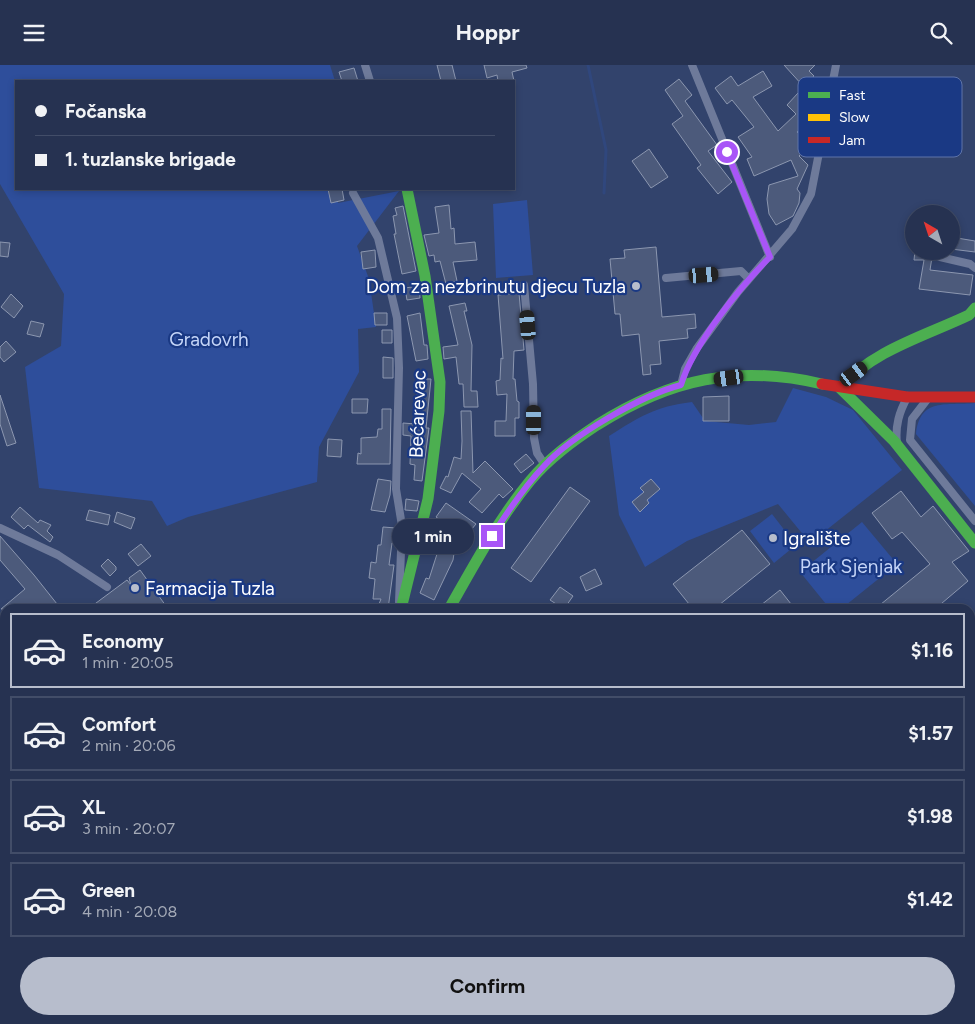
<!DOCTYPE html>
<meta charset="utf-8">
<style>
:root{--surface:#263251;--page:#2e3a58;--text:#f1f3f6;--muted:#a4aab7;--line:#424d68;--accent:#b7bdcc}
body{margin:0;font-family:Figtree,sans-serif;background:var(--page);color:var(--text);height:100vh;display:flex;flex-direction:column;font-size:19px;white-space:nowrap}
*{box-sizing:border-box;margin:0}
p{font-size:16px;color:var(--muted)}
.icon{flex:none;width:28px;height:28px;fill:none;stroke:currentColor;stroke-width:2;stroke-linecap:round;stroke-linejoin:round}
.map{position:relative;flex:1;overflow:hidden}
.drawer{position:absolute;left:0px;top:539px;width:975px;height:421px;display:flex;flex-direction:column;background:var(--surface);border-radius:15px 15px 0 0;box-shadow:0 2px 8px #0003,0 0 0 1px var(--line)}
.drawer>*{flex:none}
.banner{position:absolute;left:15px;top:15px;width:500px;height:110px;border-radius:0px;box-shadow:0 2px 8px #0003,0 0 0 1px var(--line);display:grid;align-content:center;height:110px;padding:0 20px;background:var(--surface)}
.needle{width:32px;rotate:321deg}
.buttons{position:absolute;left:905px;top:140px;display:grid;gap:10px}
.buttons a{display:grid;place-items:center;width:55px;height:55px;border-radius:50%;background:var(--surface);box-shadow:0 2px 8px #0003,0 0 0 1px var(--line);font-size:25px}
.end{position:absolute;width:22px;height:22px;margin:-11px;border:6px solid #a855f7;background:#fff;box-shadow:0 0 0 2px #fff}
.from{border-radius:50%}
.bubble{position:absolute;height:35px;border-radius:18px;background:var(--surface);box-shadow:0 2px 8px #0003,0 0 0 1px var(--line);font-size:16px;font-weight:700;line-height:35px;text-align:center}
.car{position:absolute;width:15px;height:30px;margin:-15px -8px;border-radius:6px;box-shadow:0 0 4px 1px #0007;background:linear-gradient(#222 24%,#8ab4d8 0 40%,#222 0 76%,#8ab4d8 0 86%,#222 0)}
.banner b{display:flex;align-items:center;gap:18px;height:48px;font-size:19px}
.banner b+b{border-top:1px solid var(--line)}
.banner i{width:12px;height:12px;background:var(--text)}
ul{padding:9px 0 0;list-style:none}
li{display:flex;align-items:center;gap:15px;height:75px;margin:0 10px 8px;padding:0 10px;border:2px solid var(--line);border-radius:0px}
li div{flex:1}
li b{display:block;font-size:19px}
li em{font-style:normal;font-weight:700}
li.current{border-color:var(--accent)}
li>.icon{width:45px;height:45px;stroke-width:1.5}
.action{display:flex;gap:10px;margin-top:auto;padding:10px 20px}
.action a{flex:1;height:58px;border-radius:30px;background:var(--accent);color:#111;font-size:20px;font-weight:700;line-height:58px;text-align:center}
header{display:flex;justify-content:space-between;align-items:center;height:65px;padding:0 20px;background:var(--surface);font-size:22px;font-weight:700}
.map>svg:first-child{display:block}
.green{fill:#2e4e9b}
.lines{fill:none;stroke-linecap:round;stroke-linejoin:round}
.stream{stroke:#30477d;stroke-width:3}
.building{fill:#4c5a7b;stroke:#8c97b0}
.street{stroke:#6e7a9a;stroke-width:8}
.fast{stroke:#4caf50;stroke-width:11}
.slow{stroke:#ffc107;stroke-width:11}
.jam{stroke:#c62828;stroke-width:11}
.route{stroke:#a855f7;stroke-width:6}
.poi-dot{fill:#b7bdcc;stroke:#1a3984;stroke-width:2}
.labels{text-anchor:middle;stroke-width:4.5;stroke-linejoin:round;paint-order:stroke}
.poi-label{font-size:19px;fill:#fff;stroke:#1a3984;text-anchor:start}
.park-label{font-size:19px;fill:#c5d5f8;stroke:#1a3984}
.street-label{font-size:19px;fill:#fff;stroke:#1a3984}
.key{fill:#1a3984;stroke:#5f74a9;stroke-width:1}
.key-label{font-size:14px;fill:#fff}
</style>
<header><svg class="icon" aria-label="menu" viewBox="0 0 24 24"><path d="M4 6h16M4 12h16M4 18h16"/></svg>Hoppr<svg class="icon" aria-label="search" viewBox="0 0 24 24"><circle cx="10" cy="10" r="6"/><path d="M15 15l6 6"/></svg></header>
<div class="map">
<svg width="975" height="959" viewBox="0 0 975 959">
<rect width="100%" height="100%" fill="#32436c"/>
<path class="green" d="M0 0H330L335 16H16V124H338V138L399 126 357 181 369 214 376 262 358 264 359 307 319 382 317 417 188 452 167 461 152 436 39 423 25 302 61 281 64 229 0 119Z
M527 135 533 210 496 213 493 139Z
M793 323 826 332 853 345 902 405 810 478 778 439 687 476 645 502 619 450 609 371C641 351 654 342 692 337L705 356 749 360 776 357Z
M975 338V441L916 369C920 332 946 341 975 338Z
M772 449 796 480 774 498 750 466Z
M862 457 897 499 841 544H830L800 507Z
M975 909V959H775L772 955H970V910Z"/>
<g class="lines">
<path class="stream" d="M588 0 606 85 604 128"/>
</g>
<path class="building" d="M437 0H452L456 16H441Z
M484 0H526L527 3 512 7 514 16H498L497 10 487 13Z
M784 0H815L809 6 814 11 803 21Z
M354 3 358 16H342L339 7Z
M763 6 772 21 753 32 778 66 796 49 787 40 798 28 817 46 797 67 810 80 799 91 808 100 797 124 800 128 799 138 793 151 776 160 769 149 767 134 769 120 798 111 791 95 754 111 747 94 752 92 738 72 754 62 732 35 727 39 715 23 731 11 738 21Z
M679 14 692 30 685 36 717 80 708 86 732 117 718 129 697 103 701 100 672 59 683 51 665 25Z
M649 84 668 112 651 123 632 96Z
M328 124H342L344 135 331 138Z
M449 140 451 164 454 163 455 179 475 177 477 195 453 197 457 216 446 219 440 196 435 197 434 190 429 191 424 170 439 168 435 142Z
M403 141 416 206 402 209 394 169H396L393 151 397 150 395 143Z
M951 172 975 176V187L951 184Z
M0 177 10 178 8 192 0 191Z
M656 182 662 252 695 249 696 263 687 264 688 273 659 276 661 299 650 300 651 309 643 310 639 269 622 271 620 249H615L610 194 625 193 624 185Z
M375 185 376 202 363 204 361 187Z
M915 186H933L930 205 973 210 970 230 919 224 924 195H914Z
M419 221 420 233 407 235 405 223Z
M519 228 524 285 514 286 513 314H515L517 336 519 337V353H515V371H495V356H506L507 329 497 330 496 316 500 315 501 293 503 294 498 230Z
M11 229 23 241 14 253 1 242Z
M465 238 467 246H464L472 280 471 326H477L478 342H464L463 319H459L456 292 444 294 443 282 458 280 449 241Z
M374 248H387V260H375Z
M420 248 424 280H427L428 294 416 296 407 251Z
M31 256 44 259 40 272 27 269Z
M382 265H392V278H382Z
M6 276 16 287 4 297 0 292V282Z
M383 292 393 293V313H383Z
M418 314H431L426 363H429L422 416 414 415 415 400 410 399 411 371 403 370V358L416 359Z
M0 330 16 378 7 381 0 359Z
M729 331V356H703V332Z
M352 334H368L367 348H352Z
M382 344H391L390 399H357L358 388 361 389V373L377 372 378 364H382Z
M461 346H471L473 408 485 396 513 424 503 433 499 429 482 448 469 437 481 424 462 408 451 428 440 423 446 411 448 412 454 392 461 394 462 376Z
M328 374 342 375 341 392 327 391Z
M526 389 534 398 521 408 514 399Z
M378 414 391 416 390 430 385 447 371 445Z
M651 414 660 424 647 435 649 438 640 447 632 437 644 427 640 423Z
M570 422 590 436 531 517 511 503Z
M901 426 921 452 933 441 969 486 952 497 968 516 935 544H875L930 499 902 467 892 474 872 448Z
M406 434 419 436 417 446 405 445Z
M446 438 476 459 471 465 459 456 453 495 434 535 420 528 426 513 429 514 437 489 423 485 426 472 439 476 443 457 436 452Z
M20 442 38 458 40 455 51 460 47 466 53 472 50 477 28 460 24 464 11 452Z
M89 445 110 450 108 460 86 455Z
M117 447 135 453 131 464 114 457Z
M383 462 396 463V478H392L389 500H394L388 544H377L381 534H373L375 514 369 513 371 497 376 498 378 480H381Z
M742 465 770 499 714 544H693L673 519Z
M0 471 34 510 61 544H1L25 524 0 495Z
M141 479 151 491 138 501 128 489Z
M108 494 116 502V505L110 511 101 501Z
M595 504 602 519 586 526 580 512Z
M140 505 166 541 162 544H88L127 515 131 520 129 513Z
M560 522 573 531 564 544 550 535Z
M780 525 795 544H756Z"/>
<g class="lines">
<path class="street" d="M365 0 370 16
M692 0 770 192
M353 128 378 173 397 253 399 303 396 424 402 461 399 537
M940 192 970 199 975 203
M666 213 741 206 749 214
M524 220 533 319 534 373 537 388 545 400
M681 320 685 304 697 283 738 227 792 164 811 129 836 0
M929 332 912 354 910 375 975 456
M897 379C895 361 899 347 908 331
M0 463 58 490 107 522
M0 566 5 573
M970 608 975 604
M0 717 5 723
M226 959 232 955"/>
<path class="fast" d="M975 243 969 250C925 271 873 285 840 323L894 376 975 478
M401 544 428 434 439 346 440 317 425 211 407 124
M449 544C474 500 498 455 530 416 549 393 573 376 597 360 670 314 737 299 822 319
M0 817 5 815"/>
<path class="slow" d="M0 834 5 832"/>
<path class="jam" d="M822 319 907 332H975"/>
</g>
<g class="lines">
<path class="route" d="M492 471C508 446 524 422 544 401 571 371 642 330 681 320 693 280 740 222 770 192L727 87"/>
</g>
<g class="poi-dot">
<circle cx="636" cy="221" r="5"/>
<circle cx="773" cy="473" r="5"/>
<circle cx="135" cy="523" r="5"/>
</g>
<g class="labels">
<g class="poi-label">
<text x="626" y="228" text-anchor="end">Dom za nezbrinutu djecu Tuzla</text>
<text x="783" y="480">Igralište</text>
<text x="145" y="530">Farmacija Tuzla</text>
</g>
<g class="park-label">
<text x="209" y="281">Gradovrh</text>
<text x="851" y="508">Park Sjenjak</text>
</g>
<g class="street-label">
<text transform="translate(417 349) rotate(-88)" y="7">Bećarevac</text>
</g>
</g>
<rect x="798" y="12" width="164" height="80" rx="8" class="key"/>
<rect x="808" y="27" width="22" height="6" fill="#4caf50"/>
<rect x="808" y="49" width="22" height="7" fill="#ffc107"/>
<rect x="808" y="72" width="22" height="6" fill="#c62828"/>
<g class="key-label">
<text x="839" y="35">Fast</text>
<text x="839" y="57">Slow</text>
<text x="839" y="80">Jam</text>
</g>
</svg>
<div class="buttons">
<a><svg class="needle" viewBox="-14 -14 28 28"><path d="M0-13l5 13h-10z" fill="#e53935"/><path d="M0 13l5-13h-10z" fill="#a4aab7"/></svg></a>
</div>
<i class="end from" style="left:727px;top:87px"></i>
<i class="end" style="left:492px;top:471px"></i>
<div class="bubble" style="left:392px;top:454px;width:82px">1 min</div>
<i class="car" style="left:704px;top:210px;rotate:85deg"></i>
<i class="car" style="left:528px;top:260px;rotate:355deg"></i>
<i class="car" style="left:854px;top:309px;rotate:54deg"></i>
<i class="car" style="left:729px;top:313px;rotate:262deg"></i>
<i class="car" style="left:534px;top:355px;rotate:0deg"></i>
<div class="banner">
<b><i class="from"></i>Fočanska</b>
<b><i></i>1. tuzlanske brigade</b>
</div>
<section class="drawer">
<ul>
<li class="current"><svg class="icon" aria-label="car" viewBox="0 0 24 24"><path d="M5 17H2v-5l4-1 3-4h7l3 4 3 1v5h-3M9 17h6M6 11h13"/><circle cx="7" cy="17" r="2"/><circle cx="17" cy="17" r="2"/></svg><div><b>Economy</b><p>1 min · 20:05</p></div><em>$1.16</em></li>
<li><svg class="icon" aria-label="car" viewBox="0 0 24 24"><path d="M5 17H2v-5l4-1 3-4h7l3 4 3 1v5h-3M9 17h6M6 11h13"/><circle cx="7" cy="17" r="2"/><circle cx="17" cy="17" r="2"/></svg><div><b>Comfort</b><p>2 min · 20:06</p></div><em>$1.57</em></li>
<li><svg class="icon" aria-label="car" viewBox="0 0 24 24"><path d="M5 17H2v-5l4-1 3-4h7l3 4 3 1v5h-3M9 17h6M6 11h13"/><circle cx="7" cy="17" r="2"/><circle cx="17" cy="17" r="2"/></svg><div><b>XL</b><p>3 min · 20:07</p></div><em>$1.98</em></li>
<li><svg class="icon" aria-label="car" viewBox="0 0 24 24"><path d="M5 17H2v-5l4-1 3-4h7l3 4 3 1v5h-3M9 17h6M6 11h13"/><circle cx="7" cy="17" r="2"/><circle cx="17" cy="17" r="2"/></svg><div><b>Green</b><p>4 min · 20:08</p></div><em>$1.42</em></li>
</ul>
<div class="action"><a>Confirm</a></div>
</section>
</div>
